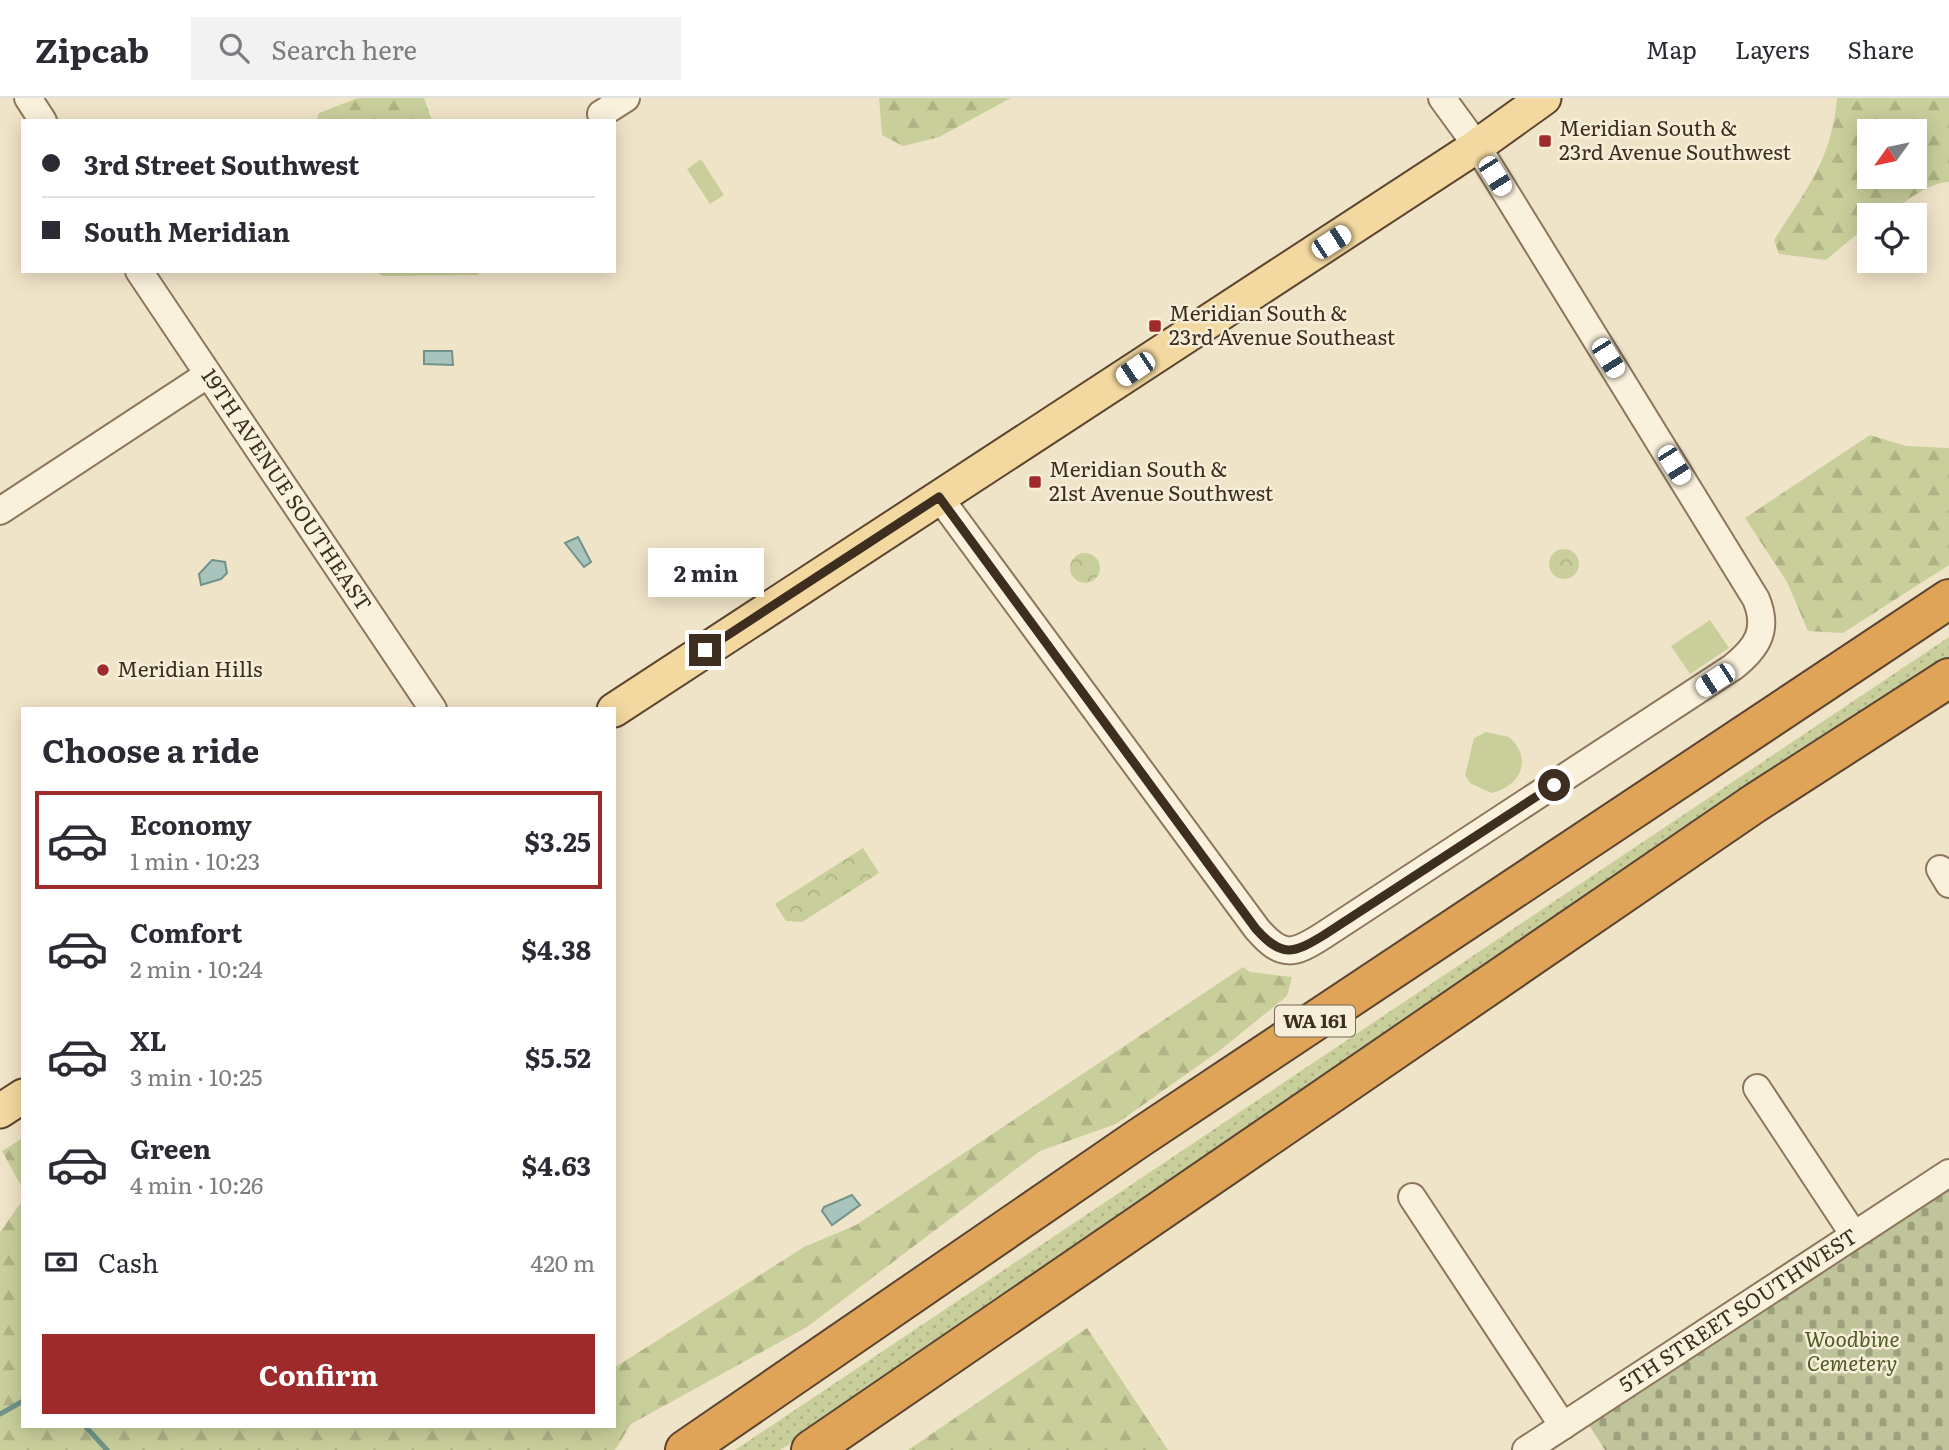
<!DOCTYPE html>
<meta charset="utf-8">
<style>
:root{--surface:#fff;--page:#f2f2f3;--text:#2b2b33;--muted:#7c7c81;--line:#e1e1e2;--accent:#9e2a2b}
body{margin:0;font-family:Literata,serif;background:var(--page);color:var(--text);height:100vh;display:flex;flex-direction:column;font-size:26px;white-space:nowrap}
*{box-sizing:border-box;margin:0}
p{font-size:23px;color:var(--muted)}
.icon{flex:none;width:38px;height:38px;fill:none;stroke:currentColor;stroke-width:2;stroke-linecap:round;stroke-linejoin:round}
.map{position:relative;flex:1;overflow:hidden}
.details{position:absolute;left:21px;top:609px;width:595px;height:721px;display:flex;flex-direction:column;background:var(--surface);border-radius:0px;box-shadow:0 4px 18px #0003}
.details>*{flex:none}
.guide{position:absolute;left:21px;top:21px;width:595px;height:154px;border-radius:0px;box-shadow:0 4px 18px #0003;display:grid;align-content:center;height:154px;padding:0 21px;background:var(--surface)}
.needle{width:46px;rotate:237deg}
.buttons{position:absolute;left:1857px;top:21px;display:grid;gap:14px}
.buttons a{display:grid;place-items:center;width:70px;height:70px;border-radius:0px;background:var(--surface);box-shadow:0 4px 18px #0003;font-size:35px}
.end{position:absolute;width:32px;height:32px;margin:-16px;border:9px solid #3d2e20;background:#fff;box-shadow:0 0 0 4px #fff}
.from{border-radius:50%}
.bubble{position:absolute;height:49px;border-radius:0px;background:var(--surface);box-shadow:0 4px 18px #0003;font-size:23px;font-weight:700;line-height:49px;text-align:center}
.car{position:absolute;width:21px;height:42px;margin:-21px -10px;border-radius:9px;box-shadow:0 0 5px 2px #0007;background:linear-gradient(#fff 24%,#345 0 40%,#fff 0 76%,#345 0 86%,#fff 0)}
.guide b{display:flex;align-items:center;gap:24px;height:66px;font-size:26px}
.guide b+b{border-top:2px solid var(--line)}
.guide i{width:18px;height:18px;background:var(--text)}
ul{padding:0;list-style:none}
li{display:flex;align-items:center;gap:21px;height:98px;margin:0 14px 10px;padding:0 7px;border:4px solid transparent;border-radius:0px}
li div{flex:1}
li b{display:block;font-size:26px}
li em{font-style:normal;font-weight:700}
li.on{border-color:var(--accent)}
li>.icon{width:63px;height:63px;stroke-width:1.5}
h2{padding:0 21px;font-size:32px;line-height:84px}
.pay{display:flex;align-items:center;gap:18px;height:77px;padding:0 21px;font-size:26px}
.pay p{margin-inline-start:auto}
.primary-button{display:flex;gap:14px;margin-top:auto;padding:14px 21px}
.primary-button a{flex:1;height:80px;border-radius:0px;background:var(--accent);color:#fff;font-size:28px;font-weight:700;line-height:80px;text-align:center}
header{display:flex;align-items:center;gap:42px;box-sizing:border-box;height:98px;padding:0 35px;background:var(--surface);border-bottom:2px solid var(--line)}
header strong{font-size:33px}
nav{display:flex;gap:38px;margin-inline-start:auto;font-size:24px}
.search{width:490px;height:63px;background:var(--page);display:flex;align-items:center;gap:18px;box-sizing:border-box;padding:0 24px;border-radius:0px;color:var(--muted);font-size:26px}
.map>svg:first-child{display:block}
.grass{fill:url(#grass-dots)}
.forest{fill:url(#forest-firs);fill-rule:evenodd}
.cemetery{fill:url(#cemetery-stones)}
.park{fill:url(#park-crowns)}
.pitch{fill:#c9cf9b}
.water{fill:#a9c4bc;stroke:#6f938a;stroke-width:2}
.lines{fill:none;stroke-linecap:round;stroke-linejoin:round}
.stream{stroke:#6f938a;stroke-width:5}
.minor-casing{stroke:#8d765c;stroke-width:30}
.major-casing{stroke:#5b4430;stroke-width:37}
.highway-casing{stroke:#5b4430;stroke-width:42}
.minor{stroke:#faf1dc;stroke-width:26}
.major{stroke:#f3d9a0;stroke-width:33}
.highway{stroke:#e0a458;stroke-width:38}
.route{stroke:#3d2e20;stroke-width:9}
.poi-dot{fill:#9e2a2b;stroke:#f7eed8;stroke-width:2.5}
.labels{text-anchor:middle;stroke-width:5;stroke-linejoin:round;paint-order:stroke}
.shield{fill:#f7eed8;stroke:#756857;stroke-width:2}
.shield-label{font-size:19px;font-weight:bold;fill:#3d2e20}
.poi-label{font-size:21px;fill:#3d2e20;stroke:#f7eed8;text-anchor:start}
.street-label{font-size:21px;fill:#3d2e20;stroke:#f7eed8}
.park-label{font-size:21px;font-style:italic;fill:#4d5a26;stroke:#f7eed8}
</style>
<header>
<strong>Zipcab</strong>
<div class="search"><svg class="icon" aria-label="search" viewBox="0 0 24 24"><circle cx="10" cy="10" r="6"/><path d="M15 15l6 6"/></svg>Search here</div>
<nav><a>Map</a><a>Layers</a><a>Share</a></nav>
</header>
<div class="map">
<svg width="1949" height="1352" viewBox="0 0 1949 1352">
<defs>
<pattern id="grass-dots" width="8" height="8" patternUnits="userSpaceOnUse" patternTransform="scale(1.75)"><rect width="8" height="8" fill="#c9cf9b"/><path d="M2 2h.1M6 6h.1" fill="none" stroke="#aeb285" stroke-width="1.8" stroke-linecap="round"/></pattern>
<pattern id="forest-firs" width="22" height="20" patternUnits="userSpaceOnUse" patternTransform="scale(1.75)"><rect width="22" height="20" fill="#c9cf9b"/><path d="M5 1l3.5 6h-7zM16 11l3.5 6h-7z" fill="#aeb285"/></pattern>
<pattern id="cemetery-stones" width="16" height="16" patternUnits="userSpaceOnUse" patternTransform="scale(1.75)"><rect width="16" height="16" fill="#bfc49a"/><path d="M2 7V4a2 2 0 0 1 4 0v3zM10 15v-3a2 2 0 0 1 4 0v3z" fill="#9ca07d"/></pattern>
<pattern id="park-crowns" width="20" height="18" patternUnits="userSpaceOnUse" patternTransform="scale(1.75)"><rect width="20" height="18" fill="#c9cf9b"/><path d="M2 6a3 3 0 1 1 6 0M12 15a3 3 0 1 1 6 0" fill="none" stroke="#aeb285"/></pattern>
</defs>
<rect width="100%" height="100%" fill="#f0e4c8"/>
<path class="grass" d="M1949 539V564L1404 927 780 1352H735Z"/>
<path class="forest" d="M358 0H424L432 23H316L319 15Z
M879 0H1011L939 39 903 48 882 37Z
M1837 0H1949V84C1919 85 1899 117 1869 117V126L1826 162 1779 156 1774 142C1806 92 1832 61 1837 0ZM1869 33H1914V79H1869Z
M374 173H480L478 177 383 178Z
M1870 337 1906 348 1949 350V467L1843 535 1808 533 1787 484 1745 420Z
M1243 869 1250 874 1292 879 1287 898 1219 953 1116 1026 1040 1053 807 1229 631 1326 615 1352H0V1134L23 1102V1328H614V1270L804 1149 856 1127Z
M23 1040V1091L2 1053Z
M1087 1230 1168 1352H908Z"/>
<path class="cemetery" d="M1949 1075V1352H1605L1582 1316Z"/>
<path class="park" d="M1549 466a15 15 0 1 1 30 0a15 15 0 1 1-30 0Z
M1070 470a15 15 0 1 1 30 0a15 15 0 1 1-30 0Z
M863 750 879 775 802 824 786 823 775 806Z"/>
<path class="pitch" d="M701 61 724 97 710 106 687 71Z
M1710 522 1729 550 1690 576 1671 548Z
M1486 634 1509 639C1534 661 1520 689 1491 695L1470 685 1465 677 1474 640Z"/>
<path class="water" d="M452 253 453 267 424 266V253Z
M578 439 591 464 584 469 565 445Z
M212 462 225 464 227 475 221 481 201 487 199 476Z
M852 1097 860 1107 832 1127 822 1113 824 1109Z"/>
<g class="lines">
<path class="stream" d="M0 1316 23 1303
M85 1328 107 1352"/>
<g class="minor-casing">
<g id="minor">
<path d="M28 0 43 23"/>
<path d="M601 16 626 0"/>
<path id="s1" d="M139 173 433 611"/>
<path d="M939 399 1257 831C1282 860 1293 857 1324 837L1733 569C1757 550 1769 532 1756 501L1477 48 1442 0"/>
<path d="M0 413 207 277"/>
<path d="M1940 771 1949 786"/>
<path d="M1757 990 1854 1137"/>
<path d="M1412 1099 1563 1328"/>
<path id="s2" d="M1526 1352 1949 1075"/>
</g>
</g>
<g class="major-casing">
<path id="major" d="M614 612 1477 48 1544 0
M0 1013 23 998"/>
</g>
<g class="highway-casing">
<path id="highway" d="M685 1352 1139 1040 1949 501
M811 1352 1755 705 1949 580"/>
</g>
<use href="#minor" class="minor"/>
<use href="#major" class="major"/>
<use href="#highway" class="highway"/>
</g>
<g class="lines">
<path class="route" d="M705 552 939 399 1256 831C1282 860 1293 856 1324 837L1554 687"/>
</g>
<g class="poi-dot">
<rect x="1538" y="36" width="14" height="14" rx="3.5"/>
<rect x="1148" y="221" width="14" height="14" rx="3.5"/>
<rect x="1028" y="377" width="14" height="14" rx="3.5"/>
<circle cx="103" cy="572" r="7"/>
</g>
<g class="labels">
<rect class="shield" x="1275" y="907.5" width="80" height="31" rx="5"/>
<g class="shield-label">
<text x="1315" y="930">WA 161</text>
</g>
<g class="poi-label">
<text x="1559" y="38">Meridian South &amp;<tspan x="1559" dy="24">23rd Avenue Southwest</tspan></text>
<text x="1169" y="223">Meridian South &amp;<tspan x="1169" dy="24">23rd Avenue Southeast</tspan></text>
<text x="1049" y="379">Meridian South &amp;<tspan x="1049" dy="24">21st Avenue Southwest</tspan></text>
<text x="117" y="579">Meridian Hills</text>
</g>
<g class="street-label">
<text dy="7" stroke="none"><textPath href="#s1" startOffset="264">19TH AVENUE SOUTHEAST</textPath></text>
<text dy="7" stroke="none"><textPath href="#s2" startOffset="254">5TH STREET SOUTHWEST</textPath></text>
</g>
<g class="park-label">
<text x="1852" y="1249">Woodbine<tspan x="1852" dy="24">Cemetery</tspan></text>
</g>
</g>
</svg>
<div class="buttons">
<a><svg class="needle" viewBox="-14 -14 28 28"><path d="M0-13l5 13h-10z" fill="#e53935"/><path d="M0 13l5-13h-10z" fill="#7c7c81"/></svg></a>
<a><svg class="icon" aria-label="locate" viewBox="0 0 24 24"><circle cx="12" cy="12" r="6"/><path d="M12 2v4M12 18v4M2 12h4M18 12h4"/></svg></a>
</div>
<i class="end from" style="left:1554px;top:687px"></i>
<i class="end" style="left:705px;top:552px"></i>
<div class="bubble" style="left:648px;top:450px;width:116px">2 min</div>
<i class="car" style="left:1495px;top:78px;rotate:148deg"></i>
<i class="car" style="left:1331px;top:144px;rotate:57deg"></i>
<i class="car" style="left:1608px;top:260px;rotate:148deg"></i>
<i class="car" style="left:1135px;top:271px;rotate:236deg"></i>
<i class="car" style="left:1674px;top:367px;rotate:148deg"></i>
<i class="car" style="left:1715px;top:582px;rotate:237deg"></i>
<div class="guide">
<b><i class="from"></i>3rd Street Southwest</b>
<b><i></i>South Meridian</b>
</div>
<section class="details">
<h2>Choose a ride</h2>
<ul>
<li class="on"><svg class="icon" aria-label="car" viewBox="0 0 24 24"><path d="M5 17H2v-5l4-1 3-4h7l3 4 3 1v5h-3M9 17h6M6 11h13"/><circle cx="7" cy="17" r="2"/><circle cx="17" cy="17" r="2"/></svg><div><b>Economy</b><p>1 min · 10:23</p></div><em>$3.25</em></li>
<li><svg class="icon" aria-label="car" viewBox="0 0 24 24"><path d="M5 17H2v-5l4-1 3-4h7l3 4 3 1v5h-3M9 17h6M6 11h13"/><circle cx="7" cy="17" r="2"/><circle cx="17" cy="17" r="2"/></svg><div><b>Comfort</b><p>2 min · 10:24</p></div><em>$4.38</em></li>
<li><svg class="icon" aria-label="car" viewBox="0 0 24 24"><path d="M5 17H2v-5l4-1 3-4h7l3 4 3 1v5h-3M9 17h6M6 11h13"/><circle cx="7" cy="17" r="2"/><circle cx="17" cy="17" r="2"/></svg><div><b>XL</b><p>3 min · 10:25</p></div><em>$5.52</em></li>
<li><svg class="icon" aria-label="car" viewBox="0 0 24 24"><path d="M5 17H2v-5l4-1 3-4h7l3 4 3 1v5h-3M9 17h6M6 11h13"/><circle cx="7" cy="17" r="2"/><circle cx="17" cy="17" r="2"/></svg><div><b>Green</b><p>4 min · 10:26</p></div><em>$4.63</em></li>
</ul>
<div class="pay"><svg class="icon" aria-label="cash" viewBox="0 0 24 24"><path d="M3 7h18v10H3z"/><circle cx="12" cy="12" r="2"/></svg>Cash<p>420 m</p></div>
<div class="primary-button"><a>Confirm</a></div>
</section>
</div>
